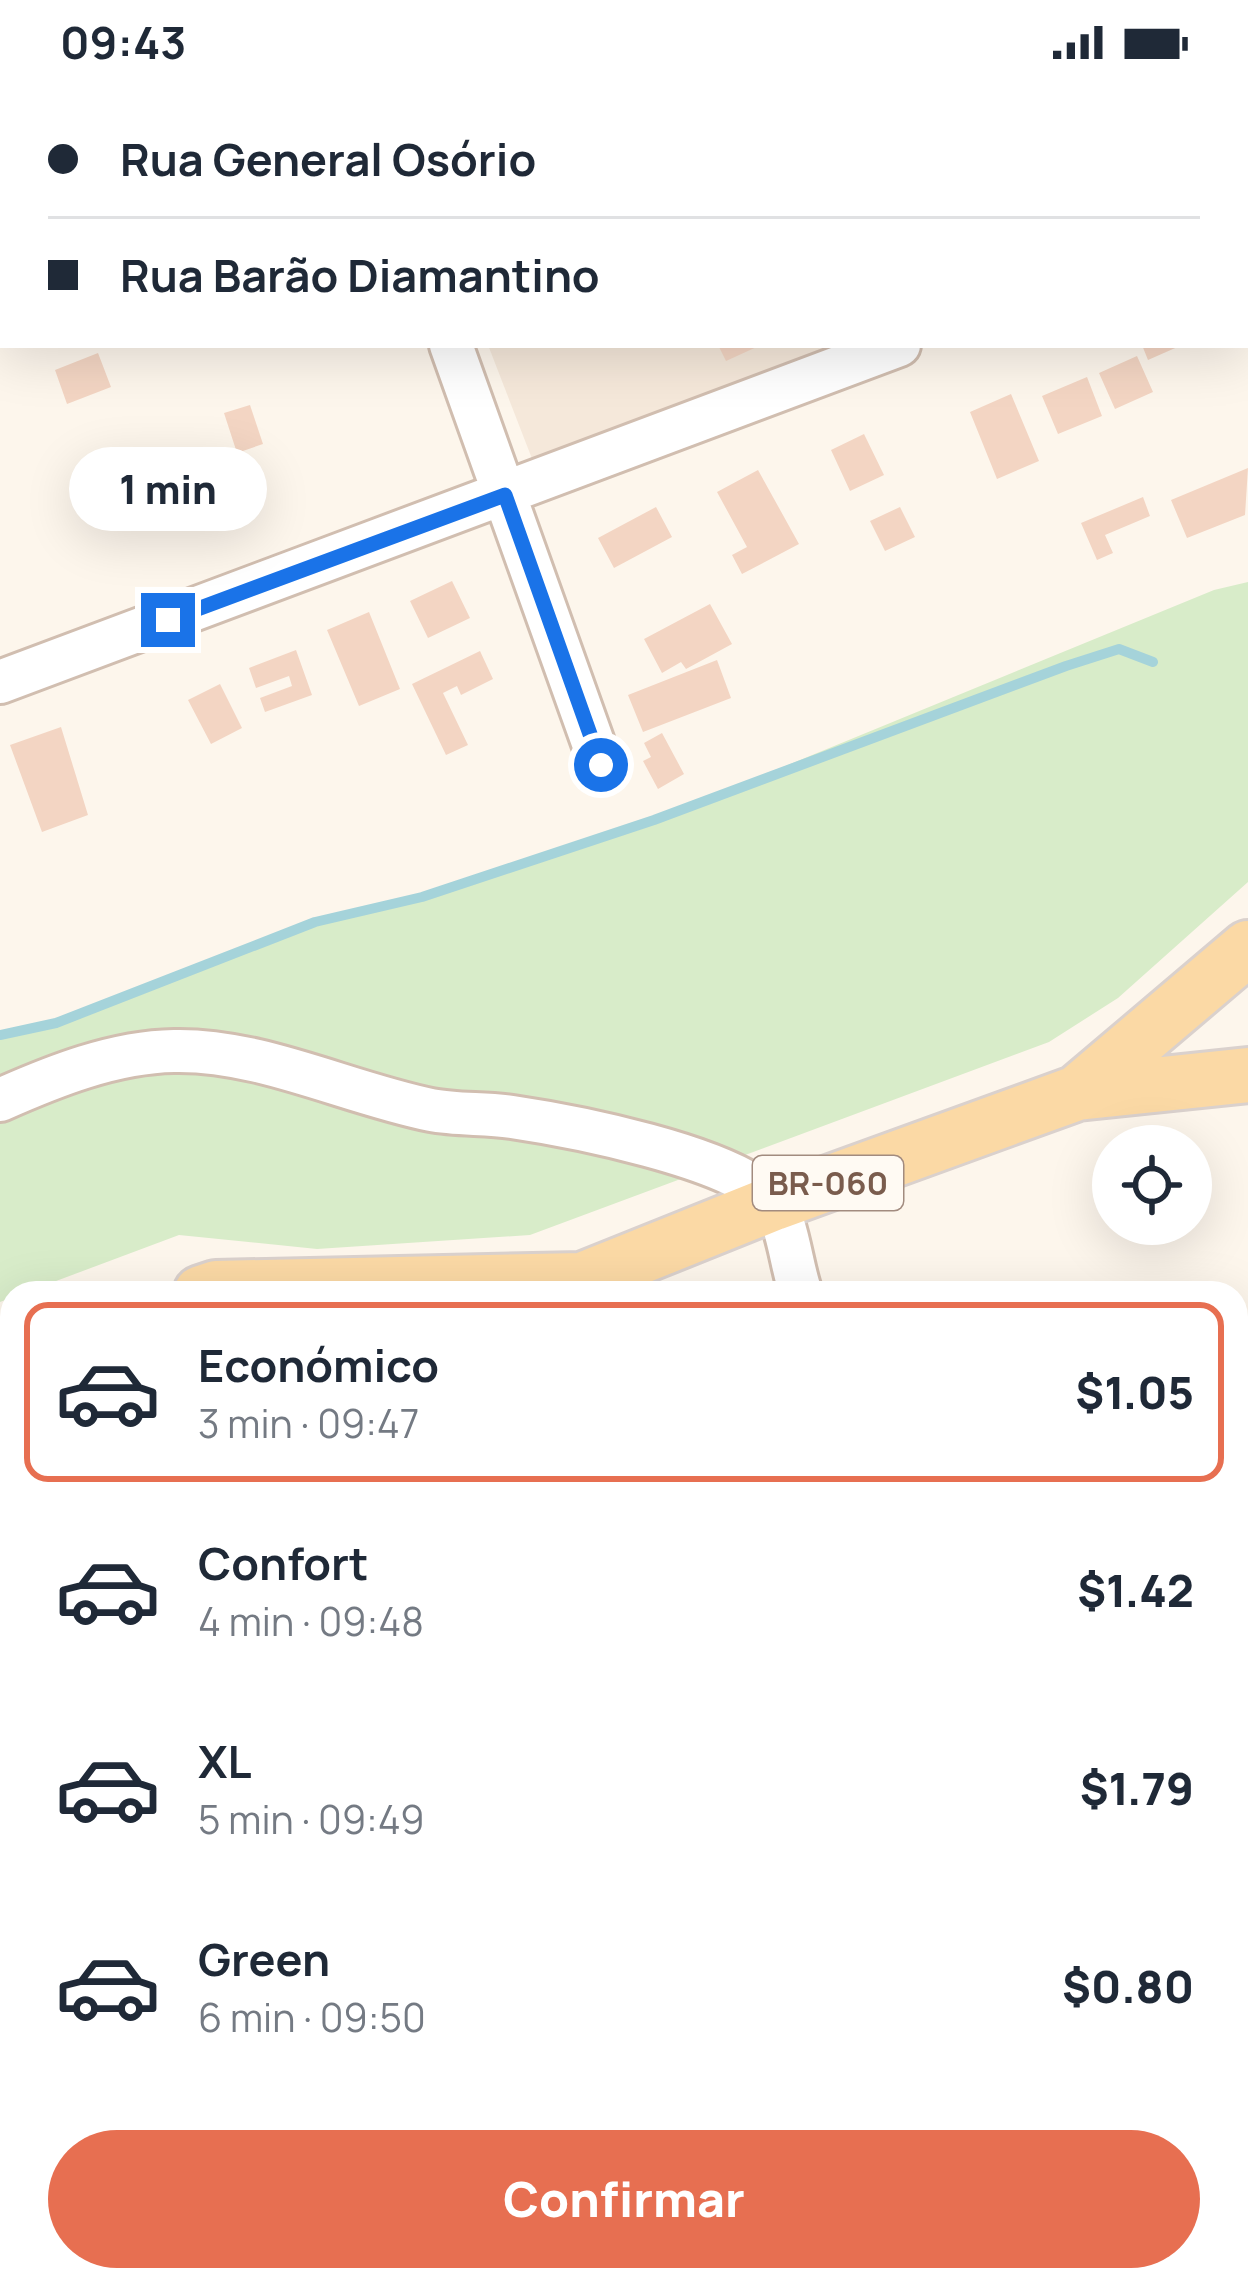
<!DOCTYPE html>
<html lang="es">
<meta charset="utf-8">
<style>
:root{--surface:#fff;--page:#f6f6f7;--text:#1f2937;--muted:#747a83;--line:#e0e1e3;--accent:#e76f51}
body{margin:0;font-family:Manrope,sans-serif;background:var(--page);color:var(--text);height:100vh;display:flex;flex-direction:column;font-size:45px;white-space:nowrap}
*{box-sizing:border-box;margin:0}
p{font-size:39px;color:var(--muted)}
.icon{flex:none;width:66px;height:66px;fill:none;stroke:currentColor;stroke-width:2;stroke-linecap:round;stroke-linejoin:round}
.map{position:relative;flex:1;overflow:hidden}
.drawer{position:absolute;left:0px;top:1197px;width:1248px;height:1011px;display:flex;flex-direction:column;background:var(--surface);border-radius:36px 36px 0 0;box-shadow:0 12px 48px #0002}
.drawer>*{flex:none}
.hud{position:absolute;left:0px;top:0px;width:1248px;height:264px;box-shadow:0 12px 48px #0002;display:grid;align-content:center;height:264px;padding:0 48px;background:var(--surface)}
.tools{position:absolute;left:1092px;top:1041px;display:grid;gap:24px}
.tools a{display:grid;place-items:center;width:120px;height:120px;border-radius:50%;background:var(--surface);box-shadow:0 12px 48px #0002;font-size:60px}
.end{position:absolute;width:54px;height:54px;margin:-27px;border:15px solid #1a73e8;background:#fff;box-shadow:0 0 0 6px #fff}
.from{border-radius:50%}
.bubble{position:absolute;height:84px;border-radius:42px;background:var(--surface);box-shadow:0 12px 48px #0002;font-size:39px;font-weight:800;line-height:84px;text-align:center}
.hud b{display:flex;align-items:center;gap:42px;height:114px;font-size:45px}
.hud b+b{border-top:3px solid var(--line)}
.hud i{width:30px;height:30px;background:var(--text)}
ul{padding:21px 0 0;list-style:none}
li{display:flex;align-items:center;gap:36px;height:180px;margin:0 24px 18px;padding:0 24px;border:6px solid transparent;border-radius:24px}
li div{flex:1}
li b{display:block;font-size:45px}
li em{font-style:normal;font-weight:800}
li.selected{border-color:var(--accent)}
li>.icon{width:108px;height:108px;stroke-width:1.5}
.cta{display:flex;gap:24px;margin-top:auto;padding:24px 48px}
.cta a{flex:1;height:138px;border-radius:72px;background:var(--accent);color:#fff;font-size:48px;font-weight:800;line-height:138px;text-align:center}
.status{display:flex;justify-content:space-between;align-items:center;height:84px;padding:0 60px;background:var(--surface);direction:ltr}
.status svg{height:33px;fill:currentColor}
.map>svg:first-child{display:block}
.residential{fill:#f5e8da}
.green{fill:#d8ecc9}
.lines{fill:none;stroke-linecap:round;stroke-linejoin:round}
.stream{stroke:#a5d3da;stroke-width:10}
.building{fill:#f3d5c3}
.minor-casing{stroke:#d1beb0;stroke-width:48}
.major-casing{stroke:#dad1cd;stroke-width:60}
.minor{stroke:#fff;stroke-width:42}
.major{stroke:#fbd9a5;stroke-width:54}
.route{stroke:#1a73e8;stroke-width:15}
.labels{text-anchor:middle;stroke-width:9;stroke-linejoin:round;paint-order:stroke}
.shield{fill:#fffaf3;stroke:#a28b7f;stroke-width:3}
.shield-label{font-size:33px;font-weight:bold;fill:#7a5c4d}
</style>
<div class="status"><b>09:43</b><svg viewBox="0 0 49 12"><path d="M0 12V9h3v3zM5 12V6h3v6zM10 12V3h3v9zM15 12V0h3v12zM26 1h20v11H26zM47 4h2v5h-2z"/></svg></div>
<div class="map">
<svg width="1248" height="2206" viewBox="0 0 1248 2206">
<rect width="100%" height="100%" fill="#fdf6ec"/>
<path class="residential" d="M386 0H1062L1063 3H387Z
M488 261H867L536 385Z"/>
<path class="green" d="M1248 498V798L1118 914 1049 958 530 1151 317 1165 179 1151 0 1218V951L56 939 315 838 422 813 654 736 1214 506Z
M12 1649V1777L0 1782V1660Z"/>
<g class="lines">
<path class="stream" d="M0 951 56 939 315 838 422 813 654 736 1066 582 1119 565 1153 578"/>
</g>
<path class="building" d="M718 261H761L726 277Z
M1142 261H1182L1148 276Z
M98 269 111 303 67 320 55 286Z
M1137 272 1153 308 1115 325 1099 289Z
M1087 293 1102 332 1058 350 1042 312Z
M1011 310 1039 377 997 395 970 328Z
M250 321 263 360 237 369 224 329Z
M864 350 884 391 850 407 831 366Z
M1248 384 1245 431 1187 454 1171 416Z
M758 386 799 460 742 490 732 471 747 463 717 408Z
M1143 413 1150 432 1105 451 1113 469 1097 476 1081 439Z
M656 423 672 453 614 484 598 454Z
M900 423 915 453 885 467 870 437Z
M452 497 470 534 428 554 410 517Z
M710 520 732 560 686 585 681 578 662 589 644 555Z
M369 528 400 605 359 622 327 546Z
M296 566 312 611 265 628 260 614 292 602 289 592 256 604 249 584Z
M480 567 493 595 461 611 457 602 443 609 468 661 446 671 412 600Z
M717 576 731 614 643 648 628 611Z
M220 600 242 644 211 660 188 616Z
M61 643 88 731 42 748 10 661Z
M662 649 684 690 658 705 643 677 651 673 644 659Z
M1248 2174V2206H1222L1218 2196H1236V2179Z
M154 2196H180L184 2206H131Z
M195 2196H283L287 2206H199Z
M408 2196H521L523 2201 412 2206Z
M1009 2196H1037L1016 2206Z"/>
<g class="lines">
<g class="minor-casing">
<path id="minor" d="M358 0 359 3
M1156 0 1157 3
M1245 230 1248 238
M451 261 601 681
M0 598 899 261
M0 1016C54 992 114 968 174 967 260 965 347 1009 431 1026 457 1031 485 1029 512 1033 573 1042 728 1072 770 1115 788 1134 791 1183 801 1209
M1236 1719 1248 1715
M0 1808 12 1804
M370 2196 374 2206
M1170 2196 1174 2206
M0 2199 12 2194"/>
</g>
<g class="major-casing">
<path id="major" d="M1077 1009 1248 864
M201 1209 216 1204 582 1196
M566 1209 582 1196 774 1119 1077 1009 1248 991
M0 1283 12 1279
M0 1541 12 1540"/>
</g>
<use href="#minor" class="minor"/>
<use href="#major" class="major"/>
</g>
<g class="lines">
<path class="route" d="M168 536 505 411 601 681"/>
</g>
<g class="labels">
<rect class="shield" x="753" y="1072" width="150" height="54" rx="9"/>
<g class="shield-label">
<text x="828" y="1111">BR-060</text>
</g>
</g>
</svg>
<div class="tools">
<a><svg class="icon" aria-label="locate" viewBox="0 0 24 24"><circle cx="12" cy="12" r="6"/><path d="M12 2v4M12 18v4M2 12h4M18 12h4"/></svg></a>
</div>
<i class="end from" style="left:601px;top:681px"></i>
<i class="end" style="left:168px;top:536px"></i>
<div class="bubble" style="left:69px;top:363px;width:198px">1 min</div>
<div class="hud">
<b><i class="from"></i>Rua General Osório</b>
<b><i></i>Rua Barão Diamantino</b>
</div>
<section class="drawer">
<ul>
<li class="selected"><svg class="icon" aria-label="car" viewBox="0 0 24 24"><path d="M5 17H2v-5l4-1 3-4h7l3 4 3 1v5h-3M9 17h6M6 11h13"/><circle cx="7" cy="17" r="2"/><circle cx="17" cy="17" r="2"/></svg><div><b>Económico</b><p>3 min · 09:47</p></div><em>$1.05</em></li>
<li><svg class="icon" aria-label="car" viewBox="0 0 24 24"><path d="M5 17H2v-5l4-1 3-4h7l3 4 3 1v5h-3M9 17h6M6 11h13"/><circle cx="7" cy="17" r="2"/><circle cx="17" cy="17" r="2"/></svg><div><b>Confort</b><p>4 min · 09:48</p></div><em>$1.42</em></li>
<li><svg class="icon" aria-label="car" viewBox="0 0 24 24"><path d="M5 17H2v-5l4-1 3-4h7l3 4 3 1v5h-3M9 17h6M6 11h13"/><circle cx="7" cy="17" r="2"/><circle cx="17" cy="17" r="2"/></svg><div><b>XL</b><p>5 min · 09:49</p></div><em>$1.79</em></li>
<li><svg class="icon" aria-label="car" viewBox="0 0 24 24"><path d="M5 17H2v-5l4-1 3-4h7l3 4 3 1v5h-3M9 17h6M6 11h13"/><circle cx="7" cy="17" r="2"/><circle cx="17" cy="17" r="2"/></svg><div><b>Green</b><p>6 min · 09:50</p></div><em>$0.80</em></li>
</ul>
<div class="cta"><a>Confirmar</a></div>
</section>
</div>
